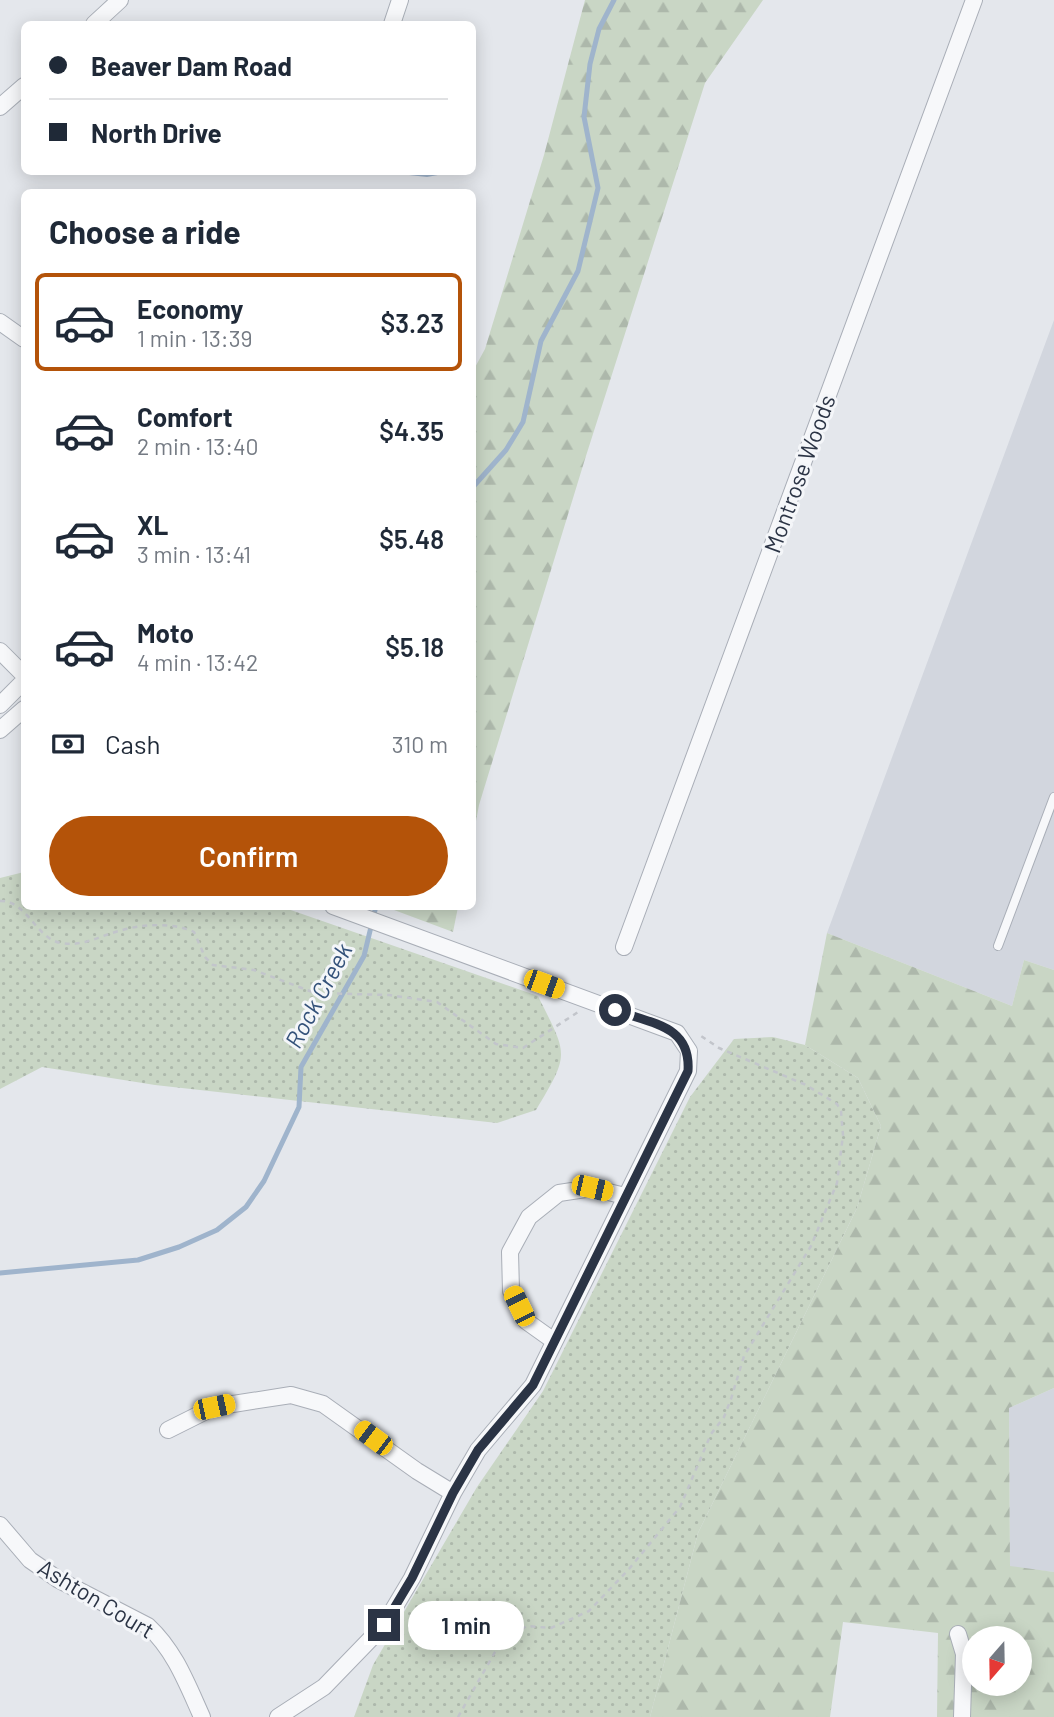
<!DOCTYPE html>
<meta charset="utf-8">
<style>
:root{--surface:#fff;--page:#f2f2f3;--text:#1f2937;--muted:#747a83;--line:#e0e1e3;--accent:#b45309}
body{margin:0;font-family:Barlow,sans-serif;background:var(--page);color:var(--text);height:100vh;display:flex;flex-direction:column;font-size:26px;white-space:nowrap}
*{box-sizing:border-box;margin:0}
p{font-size:23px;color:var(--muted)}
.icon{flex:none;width:38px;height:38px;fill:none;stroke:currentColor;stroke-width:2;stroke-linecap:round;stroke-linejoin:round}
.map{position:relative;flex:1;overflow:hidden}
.details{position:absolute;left:21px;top:189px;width:455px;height:721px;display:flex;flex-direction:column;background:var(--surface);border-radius:10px;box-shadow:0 4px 18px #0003}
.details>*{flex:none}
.banner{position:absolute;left:21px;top:21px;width:455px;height:154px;border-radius:10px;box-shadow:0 4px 18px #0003;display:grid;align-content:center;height:154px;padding:0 28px;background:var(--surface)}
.needle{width:46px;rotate:200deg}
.buttons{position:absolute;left:962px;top:1626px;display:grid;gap:14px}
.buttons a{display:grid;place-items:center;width:70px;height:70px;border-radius:50%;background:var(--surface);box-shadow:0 4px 18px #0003;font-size:35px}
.end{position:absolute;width:32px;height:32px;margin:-16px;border:9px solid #2b3445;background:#fff;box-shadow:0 0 0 4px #fff}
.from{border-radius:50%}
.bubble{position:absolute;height:49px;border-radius:24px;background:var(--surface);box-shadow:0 4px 18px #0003;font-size:23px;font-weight:600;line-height:49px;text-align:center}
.car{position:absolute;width:21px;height:42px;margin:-21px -10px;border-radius:9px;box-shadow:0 0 5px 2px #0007;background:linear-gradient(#f5c518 24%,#345 0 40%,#f5c518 0 76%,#345 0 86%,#f5c518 0)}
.banner b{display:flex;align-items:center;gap:24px;height:66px;font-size:26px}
.banner b+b{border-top:2px solid var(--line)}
.banner i{width:18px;height:18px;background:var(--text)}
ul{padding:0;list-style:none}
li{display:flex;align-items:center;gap:21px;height:98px;margin:0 14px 10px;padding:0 14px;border:4px solid transparent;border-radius:10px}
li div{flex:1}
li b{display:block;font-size:26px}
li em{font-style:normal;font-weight:600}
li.current{border-color:var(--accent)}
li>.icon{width:63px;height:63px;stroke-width:1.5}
h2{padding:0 28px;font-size:32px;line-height:84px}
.pay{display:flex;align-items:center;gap:18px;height:77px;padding:0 28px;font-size:26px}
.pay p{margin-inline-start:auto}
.cta{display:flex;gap:14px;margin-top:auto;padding:14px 28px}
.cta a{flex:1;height:80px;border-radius:42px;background:var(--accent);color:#fff;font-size:28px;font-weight:600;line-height:80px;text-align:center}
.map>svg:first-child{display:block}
.built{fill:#d2d6de}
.grass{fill:url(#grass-dots)}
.forest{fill:url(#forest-firs);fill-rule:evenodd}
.water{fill:#9fb4cc}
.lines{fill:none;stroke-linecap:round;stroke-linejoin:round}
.stream{stroke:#9fb4cc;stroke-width:5}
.lane-casing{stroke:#a9aeb7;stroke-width:10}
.street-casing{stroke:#a9aeb7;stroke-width:18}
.path{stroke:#c2c5cb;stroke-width:2.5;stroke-dasharray:5 5;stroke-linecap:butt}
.lane{stroke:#f7f8fa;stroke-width:8}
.street{stroke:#f7f8fa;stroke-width:16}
.route{stroke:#2b3445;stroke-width:9}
.labels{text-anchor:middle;stroke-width:6;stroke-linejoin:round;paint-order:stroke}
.street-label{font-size:23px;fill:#2b3445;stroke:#f4f6f9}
.water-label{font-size:24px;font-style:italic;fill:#34527a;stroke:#f4f6f9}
</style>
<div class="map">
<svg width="1054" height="1717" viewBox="0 0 1054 1717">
<defs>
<pattern id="grass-dots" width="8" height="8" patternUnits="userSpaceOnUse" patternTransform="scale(1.75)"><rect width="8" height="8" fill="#c9d6c5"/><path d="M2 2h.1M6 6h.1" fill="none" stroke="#adb8ab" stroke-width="1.8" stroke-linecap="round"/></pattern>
<pattern id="forest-firs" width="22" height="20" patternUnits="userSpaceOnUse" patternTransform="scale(1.75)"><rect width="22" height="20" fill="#c9d6c5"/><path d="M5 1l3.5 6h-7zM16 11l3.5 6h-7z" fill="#adb8ab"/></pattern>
</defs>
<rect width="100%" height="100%" fill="#e4e7ec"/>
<path class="built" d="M1054 320V970L1024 960 1012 1006 827 933Z
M1054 1388V1572L1010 1567 1009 1408Z"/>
<path class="grass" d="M24 872V906L282 907 538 996C567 1055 571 1052 536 1110L497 1123 155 1085 42 1067 0 1089V878Z
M773 1037 805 1045 858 1078 881 1126 857 1208 698 1533 650 1717H354L373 1665 477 1487 543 1391 690 1097 734 1039Z"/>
<path class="forest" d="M585 0H763L705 83 585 459 479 805 473 837V371L485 349 544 155Z
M386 907 458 906V907L453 932Z
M827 933 1012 1006 1024 960 1054 970V1388L1009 1408 1010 1566 1054 1572V1717H937L938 1633 843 1622 830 1717H650L698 1533 857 1208 881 1126 858 1078 805 1045ZM975 1638H1020V1684H975Z"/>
<path class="water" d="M382 172H454L427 177Z"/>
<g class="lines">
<path class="stream" d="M472 488 506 450 523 422 541 341 578 271 598 188 584 117 590 64 599 29 614 0
M0 1273 138 1260 179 1247 217 1230 246 1207 264 1181 299 1107 301 1067 364 956 376 906"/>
<g class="lane-casing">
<path id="lane" d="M998 946 1054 797"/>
</g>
<g class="street-casing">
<path id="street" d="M94 24 120 0
M392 24 400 0
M0 107 24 86
M0 322 24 339
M0 651 24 675
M0 705 24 681
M0 730 24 709
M624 947 974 0
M554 1341 526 1321 511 1291 510 1252 529 1217 559 1193 592 1188 625 1196
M168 1430 214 1407 291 1395 323 1404 417 1471 453 1493
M0 1525 30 1560 59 1580 148 1626C175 1651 187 1684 202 1717
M958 1634 964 1654 962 1717
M278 1717 324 1687 384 1625 412 1578 453 1493 478 1450 533 1385 688 1071 689 1051 677 1033 333 906"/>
</g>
<path class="path" d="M0 901C27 900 36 939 61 943 83 947 99 936 119 931 141 924 174 922 194 932L205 957 213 965 254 970 315 993 389 995 437 1002 496 1044 523 1048 578 1012
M458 1717 495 1652 511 1635 527 1626 551 1628 589 1611 629 1569 680 1507 711 1434 724 1417 731 1399 744 1356 811 1246 837 1183 843 1135 841 1111 837 1104 806 1085 719 1048 698 1034"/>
<use href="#lane" class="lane"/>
<use href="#street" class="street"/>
</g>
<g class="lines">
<path class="route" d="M384 1625 412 1578 453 1493 478 1450 533 1385 688 1071C691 1025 652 1024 615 1010"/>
</g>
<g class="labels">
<g class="street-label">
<text transform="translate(800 474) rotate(-70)" y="8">Montrose Woods</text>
<text transform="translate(96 1599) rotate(31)" y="8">Ashton Court</text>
</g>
<g class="water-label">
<text transform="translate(319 996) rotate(-62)" y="8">Rock Creek</text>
</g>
</g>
</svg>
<div class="buttons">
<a><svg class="needle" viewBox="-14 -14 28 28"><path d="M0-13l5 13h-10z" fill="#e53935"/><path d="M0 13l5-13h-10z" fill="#747a83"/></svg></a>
</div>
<i class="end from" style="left:615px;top:1010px"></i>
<i class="end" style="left:384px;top:1625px"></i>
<div class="bubble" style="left:408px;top:1601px;width:116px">1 min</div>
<i class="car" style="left:544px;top:984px;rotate:110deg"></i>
<i class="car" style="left:592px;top:1188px;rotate:103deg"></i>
<i class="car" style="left:519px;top:1306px;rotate:334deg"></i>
<i class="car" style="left:214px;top:1407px;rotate:78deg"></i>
<i class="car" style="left:373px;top:1438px;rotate:307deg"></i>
<div class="banner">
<b><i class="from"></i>Beaver Dam Road</b>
<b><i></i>North Drive</b>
</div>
<section class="details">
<h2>Choose a ride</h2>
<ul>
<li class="current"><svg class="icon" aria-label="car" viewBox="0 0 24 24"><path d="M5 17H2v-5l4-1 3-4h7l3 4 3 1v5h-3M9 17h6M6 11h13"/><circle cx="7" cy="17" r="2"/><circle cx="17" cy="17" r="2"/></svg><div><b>Economy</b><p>1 min · 13:39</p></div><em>$3.23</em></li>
<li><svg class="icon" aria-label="car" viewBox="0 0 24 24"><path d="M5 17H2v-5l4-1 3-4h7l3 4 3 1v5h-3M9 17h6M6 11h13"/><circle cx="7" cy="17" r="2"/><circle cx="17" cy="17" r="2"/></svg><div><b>Comfort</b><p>2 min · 13:40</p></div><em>$4.35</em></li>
<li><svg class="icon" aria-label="car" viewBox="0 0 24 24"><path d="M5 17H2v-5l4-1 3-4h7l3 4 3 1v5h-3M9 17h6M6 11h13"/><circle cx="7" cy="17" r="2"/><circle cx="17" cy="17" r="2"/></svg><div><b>XL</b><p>3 min · 13:41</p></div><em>$5.48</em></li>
<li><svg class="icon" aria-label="car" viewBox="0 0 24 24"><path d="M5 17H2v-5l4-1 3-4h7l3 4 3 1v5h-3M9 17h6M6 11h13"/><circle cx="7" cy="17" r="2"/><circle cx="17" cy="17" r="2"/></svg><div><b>Moto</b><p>4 min · 13:42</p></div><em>$5.18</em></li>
</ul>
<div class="pay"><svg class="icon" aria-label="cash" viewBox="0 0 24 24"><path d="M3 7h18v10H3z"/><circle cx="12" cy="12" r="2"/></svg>Cash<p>310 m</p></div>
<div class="cta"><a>Confirm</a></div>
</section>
</div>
